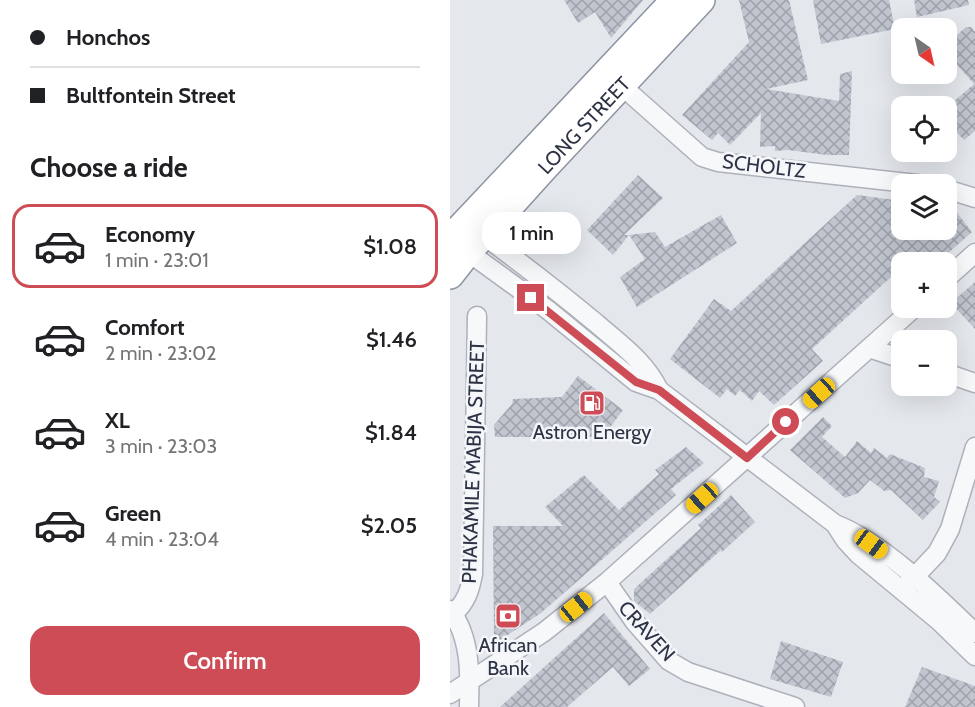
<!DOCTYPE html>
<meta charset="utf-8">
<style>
:root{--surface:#fff;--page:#f2f2f2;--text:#202124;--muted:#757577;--line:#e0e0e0;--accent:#ce4c56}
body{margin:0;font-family:Cabin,sans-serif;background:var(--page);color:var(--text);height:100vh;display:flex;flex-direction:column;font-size:22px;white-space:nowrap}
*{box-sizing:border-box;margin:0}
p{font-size:20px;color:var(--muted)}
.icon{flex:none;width:33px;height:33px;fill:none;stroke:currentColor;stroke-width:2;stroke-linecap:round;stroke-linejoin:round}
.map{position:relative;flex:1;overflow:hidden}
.side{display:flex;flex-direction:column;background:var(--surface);width:450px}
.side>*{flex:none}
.top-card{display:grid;align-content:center;height:132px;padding:0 30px;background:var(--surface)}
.needle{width:39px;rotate:146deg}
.controls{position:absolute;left:441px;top:18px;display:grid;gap:12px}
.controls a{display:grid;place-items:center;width:66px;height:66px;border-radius:12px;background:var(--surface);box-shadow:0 6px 24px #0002;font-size:30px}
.end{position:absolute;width:27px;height:27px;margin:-14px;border:8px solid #ce4c56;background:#fff;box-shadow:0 0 0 3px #fff}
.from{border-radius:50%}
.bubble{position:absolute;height:42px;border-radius:18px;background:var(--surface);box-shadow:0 6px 24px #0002;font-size:20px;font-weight:600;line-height:42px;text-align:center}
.car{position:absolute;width:18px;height:36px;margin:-18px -9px;border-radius:8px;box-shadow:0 0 4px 2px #0007;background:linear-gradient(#f5c518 24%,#345 0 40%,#f5c518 0 76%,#345 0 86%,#f5c518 0)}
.top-card b{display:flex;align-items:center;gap:21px;height:57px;font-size:22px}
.top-card b+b{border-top:2px solid var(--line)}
.top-card i{width:15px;height:15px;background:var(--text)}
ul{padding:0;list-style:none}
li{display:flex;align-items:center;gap:18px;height:84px;margin:0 12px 9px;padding:0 18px;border:3px solid transparent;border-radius:18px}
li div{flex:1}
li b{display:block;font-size:22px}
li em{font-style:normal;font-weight:600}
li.selected{border-color:var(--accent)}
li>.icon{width:54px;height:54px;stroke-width:1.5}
h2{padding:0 30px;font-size:27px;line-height:72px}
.button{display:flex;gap:12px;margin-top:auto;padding:12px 30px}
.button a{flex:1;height:69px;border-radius:18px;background:var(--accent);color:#fff;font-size:24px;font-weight:600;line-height:69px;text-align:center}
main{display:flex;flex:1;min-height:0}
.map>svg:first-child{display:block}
.building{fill:url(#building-cross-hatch)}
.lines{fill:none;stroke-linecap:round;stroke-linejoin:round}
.minor-casing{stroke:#adb1ba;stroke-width:21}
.highway-casing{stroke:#8c93a2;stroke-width:30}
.minor{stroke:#f7f8fa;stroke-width:18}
.highway{stroke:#fff;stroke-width:27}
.route{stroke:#ce4c56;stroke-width:8}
.labels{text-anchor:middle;stroke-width:5;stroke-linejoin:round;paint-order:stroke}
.street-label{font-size:20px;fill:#2c3344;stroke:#f4f6f9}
.poi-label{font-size:20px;fill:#2c3344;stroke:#f4f6f9}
</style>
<main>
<section class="side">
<div class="top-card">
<b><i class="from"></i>Honchos</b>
<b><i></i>Bultfontein Street</b>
</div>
<h2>Choose a ride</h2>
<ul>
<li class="selected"><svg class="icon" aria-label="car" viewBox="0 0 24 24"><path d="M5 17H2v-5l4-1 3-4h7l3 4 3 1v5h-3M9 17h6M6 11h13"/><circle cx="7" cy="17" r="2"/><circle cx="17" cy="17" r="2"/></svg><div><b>Economy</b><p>1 min · 23:01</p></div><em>$1.08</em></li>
<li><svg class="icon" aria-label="car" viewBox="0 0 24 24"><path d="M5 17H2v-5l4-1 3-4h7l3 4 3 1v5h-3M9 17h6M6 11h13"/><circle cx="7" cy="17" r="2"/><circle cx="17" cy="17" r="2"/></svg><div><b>Comfort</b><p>2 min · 23:02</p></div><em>$1.46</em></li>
<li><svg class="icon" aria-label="car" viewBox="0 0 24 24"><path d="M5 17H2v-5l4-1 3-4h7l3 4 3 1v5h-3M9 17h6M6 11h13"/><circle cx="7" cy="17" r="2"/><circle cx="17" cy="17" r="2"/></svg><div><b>XL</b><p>3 min · 23:03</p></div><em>$1.84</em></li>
<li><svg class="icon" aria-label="car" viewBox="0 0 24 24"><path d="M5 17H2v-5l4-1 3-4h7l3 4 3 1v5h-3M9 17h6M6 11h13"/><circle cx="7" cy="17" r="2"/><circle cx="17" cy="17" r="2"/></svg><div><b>Green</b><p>4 min · 23:04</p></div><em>$2.05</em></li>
</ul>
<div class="button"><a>Confirm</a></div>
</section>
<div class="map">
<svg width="525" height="707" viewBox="0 0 525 707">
<defs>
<pattern id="building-cross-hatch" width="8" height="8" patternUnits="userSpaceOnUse" patternTransform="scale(1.5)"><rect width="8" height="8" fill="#c1c5cf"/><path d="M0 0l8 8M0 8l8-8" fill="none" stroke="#9da1aa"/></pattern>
</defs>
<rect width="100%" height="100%" fill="#e4e7ec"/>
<path class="building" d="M114 0H193L161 38 145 12 128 23Z
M289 0H339L358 80 316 89 389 101 390 74 402 71 399 155H377L338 150 325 151V146L310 147 311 113 280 145 268 133 262 140 232 115 299 42Z
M363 0H439L445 29 371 44Z
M464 0H518L519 5 467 17Z
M516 27H521L525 32V131L514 140 496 121V108L524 84 496 52V45Z
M188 175 213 198 174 235H179L163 255 137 230Z
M407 195 452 201V230H496V201H498L522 232 488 262H469L463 256 456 262H452V267L362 349 373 361 324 405 309 391 302 401 290 390 285 396 277 389 270 398 220 359 264 299 281 311Z
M271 215 287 243 187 307 170 277 195 259 179 235 205 232 215 247Z
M525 282V329L501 303Z
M128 376 173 410 153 437H45L44 425 62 404 63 399 112 397Z
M373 417 382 426 372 437 395 457 407 441 421 453 424 448 437 458 440 454 475 468 474 477 489 481 484 497 490 502 473 520 441 490 434 491 420 480 408 493 395 498 340 450Z
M236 447 254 463 221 489 226 495 91 613 44 644 43 526H113L95 507 134 475 169 510 209 474 205 470Z
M281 495 305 522 272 552 271 550 200 614 184 601V589L251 528 248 525Z
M154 613 200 669 179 686 163 667 117 707H50Z
M331 641 393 662 381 697 320 679Z
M472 667 525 686V707H455Z"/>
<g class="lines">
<g class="minor-casing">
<path id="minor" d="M164 79 252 157 268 162 467 184
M496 189 525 198
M33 235C71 263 110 293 146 323 170 344 195 361 209 390
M18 252 98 310 186 382 209 390 385 524C432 542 489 598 525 633
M496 279 525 253
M419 348 452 359
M496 373 525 383
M385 524 396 541 408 554 489 621 525 656
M157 582 184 621 219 661 238 672 345 707
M455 587 487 553 500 529 525 447
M0 610C21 637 20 675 19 707
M3 614C16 603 20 590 23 574L27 316
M0 694 94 632 157 582 464 308"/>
</g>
<g class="highway-casing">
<g id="highway">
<path d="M0 239 225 0"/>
<path id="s1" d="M0 275 18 252 94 168 251 0"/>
</g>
</g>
<use href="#minor" class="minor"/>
<use href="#highway" class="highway"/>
</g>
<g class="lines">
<path class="route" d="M81 298 186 382 209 390 297 458 336 422"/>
</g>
<defs>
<g id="fuel-square" transform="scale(1.35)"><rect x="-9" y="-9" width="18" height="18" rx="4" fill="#ce4c56" stroke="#f4f6f9"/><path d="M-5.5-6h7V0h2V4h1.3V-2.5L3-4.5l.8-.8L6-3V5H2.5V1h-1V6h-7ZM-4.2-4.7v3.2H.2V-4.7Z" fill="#fff"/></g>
<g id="bank-square" transform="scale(1.35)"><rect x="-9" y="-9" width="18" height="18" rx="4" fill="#ce4c56" stroke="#f4f6f9"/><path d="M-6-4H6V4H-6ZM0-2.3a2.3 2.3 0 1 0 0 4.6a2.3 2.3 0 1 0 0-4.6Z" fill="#fff"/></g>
</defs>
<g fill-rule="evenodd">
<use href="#fuel-square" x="142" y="403"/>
<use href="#bank-square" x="58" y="616"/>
</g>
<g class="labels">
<g class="street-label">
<text dy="7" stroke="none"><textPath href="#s1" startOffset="201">LONG STREET</textPath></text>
<text transform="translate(314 166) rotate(7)" y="7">SCHOLTZ</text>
<text transform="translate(23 462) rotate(-88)" y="7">PHAKAMILE MABIJA STREET</text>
<text transform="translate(197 631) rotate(48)" y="7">CRAVEN</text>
</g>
<g class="poi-label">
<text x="142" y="439">Astron Energy</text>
<text x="58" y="652">African<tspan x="58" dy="23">Bank</tspan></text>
</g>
</g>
</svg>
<div class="controls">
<a><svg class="needle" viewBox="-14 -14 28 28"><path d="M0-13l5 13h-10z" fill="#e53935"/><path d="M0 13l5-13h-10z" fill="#757577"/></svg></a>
<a><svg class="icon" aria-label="locate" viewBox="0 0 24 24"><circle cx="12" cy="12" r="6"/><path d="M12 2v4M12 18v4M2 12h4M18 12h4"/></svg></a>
<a><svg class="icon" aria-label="layers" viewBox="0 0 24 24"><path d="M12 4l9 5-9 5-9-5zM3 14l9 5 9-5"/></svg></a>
<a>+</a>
<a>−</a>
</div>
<i class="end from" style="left:336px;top:422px"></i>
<i class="end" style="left:81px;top:298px"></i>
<div class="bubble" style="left:32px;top:212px;width:99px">1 min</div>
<i class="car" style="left:369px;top:393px;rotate:228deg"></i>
<i class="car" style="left:252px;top:498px;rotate:228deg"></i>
<i class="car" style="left:421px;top:544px;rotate:126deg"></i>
<i class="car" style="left:126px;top:607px;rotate:51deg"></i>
</div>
</main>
